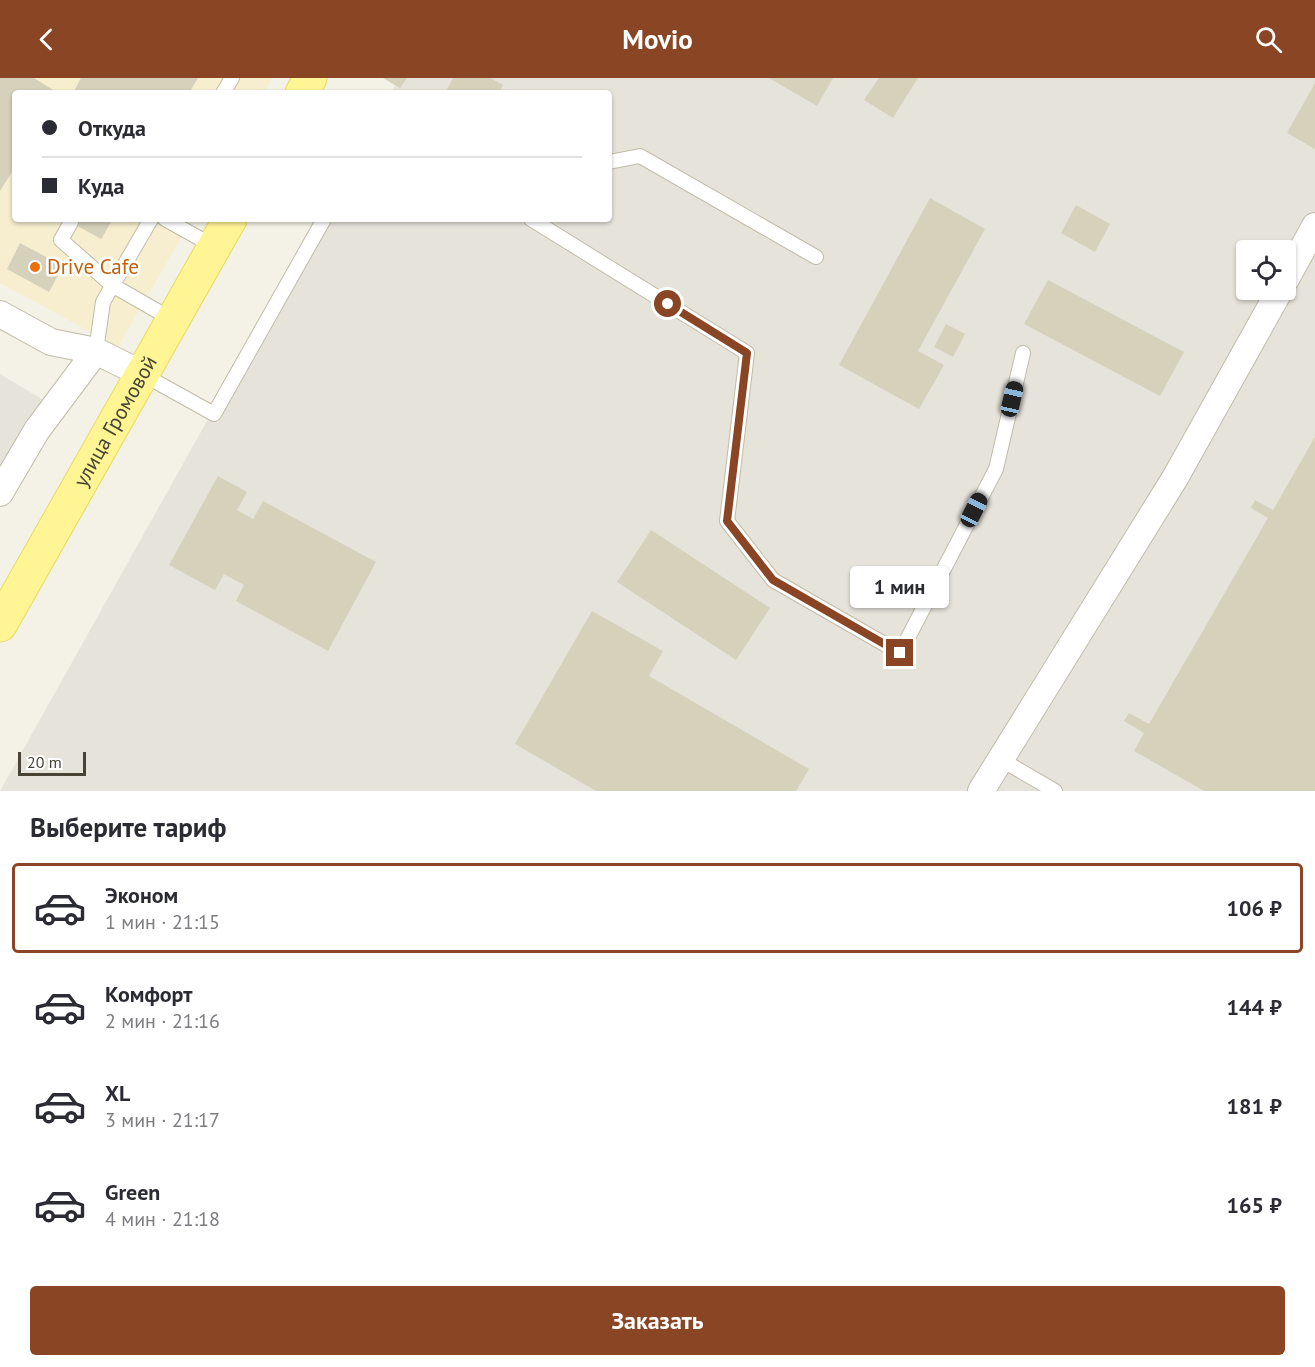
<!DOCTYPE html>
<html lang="ru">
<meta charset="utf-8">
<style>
:root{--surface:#fff;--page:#f7f7f7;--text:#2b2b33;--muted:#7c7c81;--line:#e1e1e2;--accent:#8a4524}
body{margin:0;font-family:"PT Sans",sans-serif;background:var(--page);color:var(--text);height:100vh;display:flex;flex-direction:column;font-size:22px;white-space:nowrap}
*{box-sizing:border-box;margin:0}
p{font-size:20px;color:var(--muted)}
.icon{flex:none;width:33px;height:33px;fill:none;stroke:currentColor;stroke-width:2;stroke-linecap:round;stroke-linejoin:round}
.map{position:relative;height:713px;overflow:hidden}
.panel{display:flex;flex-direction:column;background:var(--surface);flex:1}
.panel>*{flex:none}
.top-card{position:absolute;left:12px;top:12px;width:600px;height:132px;border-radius:6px;box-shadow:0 2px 4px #0004;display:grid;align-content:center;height:132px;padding:0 30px;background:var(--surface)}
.fabs{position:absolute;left:1236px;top:162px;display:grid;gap:12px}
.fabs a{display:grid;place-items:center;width:60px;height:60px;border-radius:6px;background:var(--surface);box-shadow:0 2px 4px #0004;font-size:30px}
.scale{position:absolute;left:18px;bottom:15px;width:68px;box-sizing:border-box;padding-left:6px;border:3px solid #474435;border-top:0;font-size:16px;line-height:21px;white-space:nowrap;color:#474435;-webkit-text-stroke:4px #fff;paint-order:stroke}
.end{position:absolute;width:27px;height:27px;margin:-14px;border:8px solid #8a4524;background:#fff;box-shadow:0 0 0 3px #fff}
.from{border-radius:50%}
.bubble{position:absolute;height:42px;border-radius:6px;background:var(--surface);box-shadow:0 2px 4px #0004;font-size:20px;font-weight:800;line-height:42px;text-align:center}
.car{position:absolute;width:18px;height:36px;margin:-18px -9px;border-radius:8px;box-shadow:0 0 4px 2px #0007;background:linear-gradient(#222 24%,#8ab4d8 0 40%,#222 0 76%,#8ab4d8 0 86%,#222 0)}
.top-card b{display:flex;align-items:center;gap:21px;height:57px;font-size:22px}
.top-card b+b{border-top:2px solid var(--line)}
.top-card i{width:15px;height:15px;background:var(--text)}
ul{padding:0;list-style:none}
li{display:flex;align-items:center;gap:18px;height:90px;margin:0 12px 9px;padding:0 18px;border:3px solid transparent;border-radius:6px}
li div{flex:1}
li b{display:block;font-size:22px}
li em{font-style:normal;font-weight:800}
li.current{border-color:var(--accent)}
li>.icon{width:54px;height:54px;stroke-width:1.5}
h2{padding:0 30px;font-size:27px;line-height:72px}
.button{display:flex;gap:12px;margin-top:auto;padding:12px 30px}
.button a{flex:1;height:69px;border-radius:6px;background:var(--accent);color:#fff;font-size:24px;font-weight:800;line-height:69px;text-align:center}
header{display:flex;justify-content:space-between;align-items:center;height:78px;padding:0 30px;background:var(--accent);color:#fff;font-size:27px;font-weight:800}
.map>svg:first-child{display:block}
.commercial{fill:#f7eed0}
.industrial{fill:#e6e3db;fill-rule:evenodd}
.building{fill:#d6d1bb}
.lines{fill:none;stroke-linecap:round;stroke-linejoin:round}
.service-casing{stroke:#c0bca8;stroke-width:16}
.minor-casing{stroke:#c0bca8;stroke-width:28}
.primary-casing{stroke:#e9da5f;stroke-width:35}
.service{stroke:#fff;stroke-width:14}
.minor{stroke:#fff;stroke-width:26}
.primary{stroke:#fff594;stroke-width:33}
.route{stroke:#8a4524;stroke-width:8}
.food-dot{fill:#e8710a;stroke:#fff;stroke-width:2}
.labels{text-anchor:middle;stroke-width:5;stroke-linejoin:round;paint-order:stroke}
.food-label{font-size:21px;fill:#c56008;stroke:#fff;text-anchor:start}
.street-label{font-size:21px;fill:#474435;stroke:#fff}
</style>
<header><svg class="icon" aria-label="back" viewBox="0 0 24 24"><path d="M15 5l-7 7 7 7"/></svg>Movio<svg class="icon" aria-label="search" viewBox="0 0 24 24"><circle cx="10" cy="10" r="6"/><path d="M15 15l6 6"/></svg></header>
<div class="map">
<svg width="1315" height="713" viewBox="0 0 1315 713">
<rect width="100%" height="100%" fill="#f4f2e6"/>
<path class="commercial" d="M0 0H272L264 15H15V141H192L118 269 0 205Z"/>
<path class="industrial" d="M399 0H1315V713H0L320 141H609V15H391ZM1246 172H1286V212H1246Z
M0 296 45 323 0 399Z"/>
<path class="building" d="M0 0H34L58 15H15V89L0 113Z
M81 0H198L189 15H73Z
M383 0H407L400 10Z
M453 0H490L503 7 499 15H445Z
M769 0H833L817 28Z
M879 0H918L893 40 864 22Z
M1315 5V71L1287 55Z
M930 120 985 151 918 273 944 287 919 331 839 287Z
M1076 127 1110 146 1095 174 1061 155Z
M65 141H113L101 161Z
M20 165 63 188 49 214 7 191Z
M1048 202 1184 274 1160 318 1024 246Z
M946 246 965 256 953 279 934 269Z
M1315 359V713H1204L1134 673 1144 655 1124 643 1129 635 1149 646 1268 440 1251 430 1255 422 1273 432Z
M218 398 247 414 237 432 253 441 263 423 376 484 328 573 236 523 244 507 224 496 215 512 169 487Z
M651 452 770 530 736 582 617 504Z
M592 533 663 573 649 598 809 691 796 713H596L515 666Z"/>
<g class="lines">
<g class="service-casing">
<path id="service" d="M223 15 232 0
M609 84 640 78 816 179
M165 141 215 169
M531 141 747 275 727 443 773 502 900 575 996 391 1023 275
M71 144 61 162 112 207 173 242
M96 273 103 224 151 141
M142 296 214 336 324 141
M1000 681 1055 713"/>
</g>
<g class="minor-casing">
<path id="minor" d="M1286 201 1315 148
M0 236 51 264 96 273 142 296
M0 415 37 352 96 273
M981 713 1175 400 1280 212"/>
</g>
<g class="primary-casing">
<g id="primary">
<path d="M302 15 310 0"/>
<path id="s1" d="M0 547 230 141"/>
</g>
</g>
<use href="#service" class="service"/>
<use href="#minor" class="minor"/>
<use href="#primary" class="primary"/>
</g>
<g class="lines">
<path class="route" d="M668 226 747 275 727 443 773 502 900 575"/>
</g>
<circle class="food-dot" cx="35" cy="189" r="6"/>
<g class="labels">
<g class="food-label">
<text x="47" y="196">Drive Cafe</text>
</g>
<g class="street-label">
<text dy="7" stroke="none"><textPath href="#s1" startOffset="234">улица Громовой</textPath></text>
</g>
</g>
</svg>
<div class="fabs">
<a><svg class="icon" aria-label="locate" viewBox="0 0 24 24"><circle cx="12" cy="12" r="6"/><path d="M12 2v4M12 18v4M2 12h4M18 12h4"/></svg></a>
</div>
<div class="scale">20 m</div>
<i class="end from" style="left:668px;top:226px"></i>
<i class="end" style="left:900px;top:575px"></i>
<div class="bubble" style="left:850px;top:488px;width:99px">1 мин</div>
<i class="car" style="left:1012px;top:321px;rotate:13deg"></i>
<i class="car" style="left:974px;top:432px;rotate:27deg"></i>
<div class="top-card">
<b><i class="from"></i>Откуда</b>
<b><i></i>Куда</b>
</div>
</div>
<section class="panel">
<h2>Выберите тариф</h2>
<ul>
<li class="current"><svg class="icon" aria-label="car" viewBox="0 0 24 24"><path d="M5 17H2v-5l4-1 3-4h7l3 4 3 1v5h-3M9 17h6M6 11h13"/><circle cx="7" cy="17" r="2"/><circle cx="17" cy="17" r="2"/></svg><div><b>Эконом</b><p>1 мин · 21:15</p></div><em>106 ₽</em></li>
<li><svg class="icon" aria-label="car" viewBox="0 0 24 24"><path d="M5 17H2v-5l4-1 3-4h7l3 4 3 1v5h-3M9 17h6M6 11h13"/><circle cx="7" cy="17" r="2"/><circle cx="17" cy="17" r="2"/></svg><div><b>Комфорт</b><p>2 мин · 21:16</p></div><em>144 ₽</em></li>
<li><svg class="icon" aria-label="car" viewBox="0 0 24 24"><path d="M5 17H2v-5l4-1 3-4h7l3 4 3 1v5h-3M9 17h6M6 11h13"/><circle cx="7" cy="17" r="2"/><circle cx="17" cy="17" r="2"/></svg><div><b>XL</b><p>3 мин · 21:17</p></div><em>181 ₽</em></li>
<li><svg class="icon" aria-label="car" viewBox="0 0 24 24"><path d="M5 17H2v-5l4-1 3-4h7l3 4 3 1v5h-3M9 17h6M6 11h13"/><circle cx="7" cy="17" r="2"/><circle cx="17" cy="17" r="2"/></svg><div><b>Green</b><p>4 мин · 21:18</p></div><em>165 ₽</em></li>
</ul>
<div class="button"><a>Заказать</a></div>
</section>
